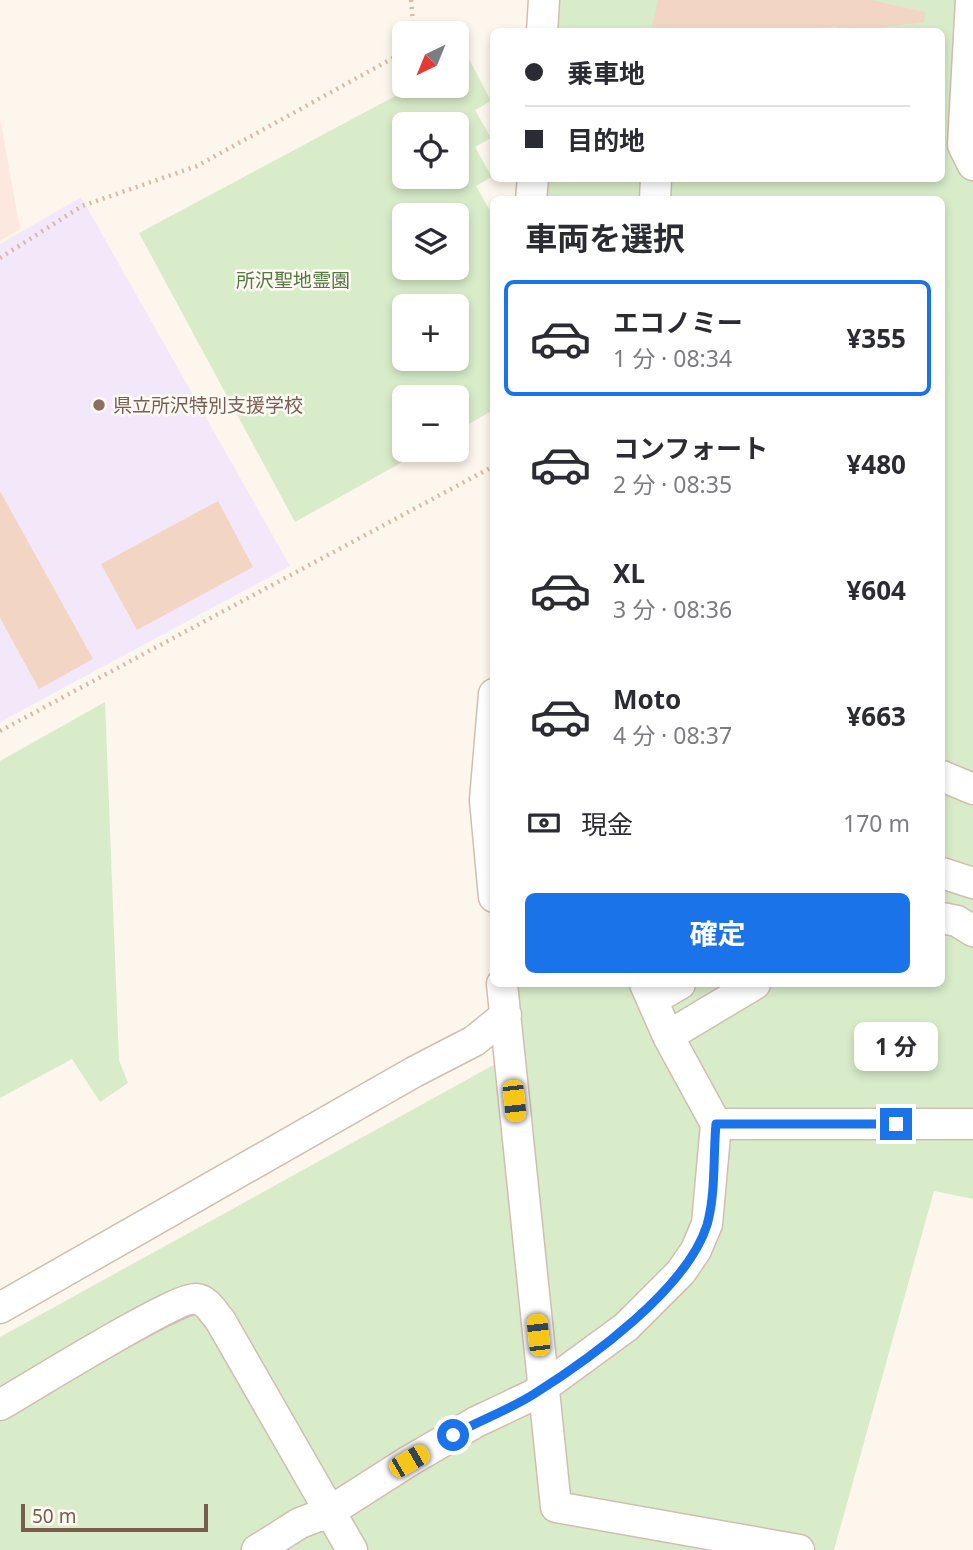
<!DOCTYPE html>
<html lang="ja">
<meta charset="utf-8">
<style>
:root{--surface:#fff;--page:#f2f2f3;--text:#2b2b33;--muted:#7c7c81;--line:#e1e1e2;--accent:#1a73e8}
body{margin:0;font-family:"Noto Sans","Noto Sans JP",sans-serif;background:var(--page);color:var(--text);height:100vh;display:flex;flex-direction:column;font-size:26px;white-space:nowrap}
*{box-sizing:border-box;margin:0}
p{font-size:23px;color:var(--muted)}
.icon{flex:none;width:38px;height:38px;fill:none;stroke:currentColor;stroke-width:2;stroke-linecap:round;stroke-linejoin:round}
.map{position:relative;flex:1;overflow:hidden}
.sheet{position:absolute;left:490px;top:196px;width:455px;height:791px;display:flex;flex-direction:column;background:var(--surface);border-radius:10px;box-shadow:0 4px 10px #0003}
.sheet>*{flex:none}
.banner{position:absolute;left:490px;top:28px;width:455px;height:154px;border-radius:10px;box-shadow:0 4px 10px #0003;display:grid;align-content:center;height:154px;padding:0 35px;background:var(--surface)}
.needle{width:46px;rotate:223deg}
.tools{position:absolute;left:392px;top:21px;display:grid;gap:14px}
.tools a{display:grid;place-items:center;width:77px;height:77px;border-radius:10px;background:var(--surface);box-shadow:0 4px 10px #0003;font-size:35px}
.scale{position:absolute;left:21px;bottom:18px;width:187px;box-sizing:border-box;padding-left:7px;border:4px solid #7a5c4d;border-top:0;font-size:19px;line-height:24px;white-space:nowrap;color:#7a5c4d;-webkit-text-stroke:5px #fffaf3;paint-order:stroke}
.end{position:absolute;width:32px;height:32px;margin:-16px;border:9px solid #1a73e8;background:#fff;box-shadow:0 0 0 4px #fff}
.from{border-radius:50%}
.bubble{position:absolute;height:49px;border-radius:10px;background:var(--surface);box-shadow:0 4px 10px #0003;font-size:23px;font-weight:700;line-height:49px;text-align:center}
.car{position:absolute;width:21px;height:42px;margin:-21px -10px;border-radius:9px;box-shadow:0 0 5px 2px #0007;background:linear-gradient(#f5c518 24%,#345 0 40%,#f5c518 0 76%,#345 0 86%,#f5c518 0)}
.banner b{display:flex;align-items:center;gap:24px;height:66px;font-size:26px}
.banner b+b{border-top:2px solid var(--line)}
.banner i{width:18px;height:18px;background:var(--text)}
ul{padding:0;list-style:none}
li{display:flex;align-items:center;gap:21px;height:116px;margin:0 14px 10px;padding:0 21px;border:4px solid transparent;border-radius:10px}
li div{flex:1}
li b{display:block;font-size:26px}
li em{font-style:normal;font-weight:700}
li.current{border-color:var(--accent)}
li>.icon{width:63px;height:63px;stroke-width:1.5}
h2{padding:0 35px;font-size:32px;line-height:84px}
.pay{display:flex;align-items:center;gap:18px;height:77px;padding:0 35px;font-size:26px}
.pay p{margin-inline-start:auto}
.action{display:flex;gap:14px;margin-top:auto;padding:14px 35px}
.action a{flex:1;height:80px;border-radius:10px;background:var(--accent);color:#fff;font-size:28px;font-weight:700;line-height:80px;text-align:center}
.map>svg:first-child{display:block}
.commercial{fill:#fde8e0}
.education{fill:#f3e8fa}
.green{fill:#d8ecc9;fill-rule:evenodd}
.building{fill:#f3d5c3}
.lines{fill:none;stroke-linecap:round;stroke-linejoin:round}
.minor-casing{stroke:#d1beb0;stroke-width:33}
.path{stroke:#d9b8a5;stroke-width:4.5;stroke-dasharray:2 5;stroke-linecap:butt}
.minor{stroke:#fff;stroke-width:30}
.route{stroke:#1a73e8;stroke-width:9}
.education-dot{fill:#8d6e63;stroke:#fffaf3;stroke-width:2.5}
.labels{text-anchor:middle;stroke-width:5;stroke-linejoin:round;paint-order:stroke}
.park-label{font-size:19px;fill:#537a41;stroke:#fffaf3}
.education-label{font-size:19px;fill:#785e54;stroke:#fffaf3;text-anchor:start}
</style>
<div class="map">
<svg width="973" height="1550" viewBox="0 0 973 1550">
<rect width="100%" height="100%" fill="#fdf6ec"/>
<path class="commercial" d="M0 118 20 229 0 241Z"/>
<path class="education" d="M81 197 290 566 0 722V244Z"/>
<path class="green" d="M559 0H973V1199L934 1191 834 1550H0V1337L499 1062 512 984H942V200L545 199 547 179 942 178V32L557 31Z
M468 57 491 101 475 110 491 138 475 147 492 177 476 186 493 216V410L457 431V397H404V450H424L295 522 139 233 414 86H457V63ZM457 124V177H404V124ZM457 215V268H404V215ZM457 306V359H404V306Z
M105 702 119 1060 128 1083 100 1102 72 1059 0 1098V761Z"/>
<path class="building" d="M658 0H871L925 12 924 22 843 32 837 26 771 32H651Z
M0 491 93 659 39 689 0 618Z
M218 501 253 567 137 630 101 564Z"/>
<g class="lines">
<g class="minor-casing">
<path id="minor" d="M971 0 963 145 973 165
M542 32 544 0
M531 200 533 178
M655 200 656 178
M494 694 485 800 494 897
M942 776 973 789
M942 873 973 883
M942 918 957 921 973 931
M502 984 556 1507 799 1550
M652 1000 680 984
M668 1036 755 984
M716 1124H973
M0 1308 414 1072 474 1041 506 1015
M0 1405C28 1389 177 1296 196 1299 207 1300 213 1312 220 1320L352 1550
M257 1550 300 1523 329 1512 409 1461 476 1422 533 1395 626 1327 681 1272 696 1250 707 1224 716 1124 668 1036 645 984"/>
</g>
<path class="path" d="M411 0 414 33
M0 258 82 206 197 166 404 52
M0 731 494 466"/>
<use href="#minor" class="minor"/>
</g>
<g class="lines">
<path class="route" d="M453 1435C480 1420 509 1410 534 1394 590 1359 687 1289 707 1225 716 1193 713 1156 716 1124H896"/>
</g>
<circle class="education-dot" cx="99" cy="405" r="7"/>
<g class="labels">
<g class="park-label">
<text x="293" y="287">所沢聖地霊園</text>
</g>
<g class="education-label">
<text x="113" y="412">県立所沢特別支援学校</text>
</g>
</g>
</svg>
<div class="tools">
<a><svg class="needle" viewBox="-14 -14 28 28"><path d="M0-13l5 13h-10z" fill="#e53935"/><path d="M0 13l5-13h-10z" fill="#7c7c81"/></svg></a>
<a><svg class="icon" aria-label="locate" viewBox="0 0 24 24"><circle cx="12" cy="12" r="6"/><path d="M12 2v4M12 18v4M2 12h4M18 12h4"/></svg></a>
<a><svg class="icon" aria-label="layers" viewBox="0 0 24 24"><path d="M12 4l9 5-9 5-9-5zM3 14l9 5 9-5"/></svg></a>
<a>+</a>
<a>−</a>
</div>
<div class="scale">50 m</div>
<i class="end from" style="left:453px;top:1435px"></i>
<i class="end" style="left:896px;top:1124px"></i>
<div class="bubble" style="left:854px;top:1022px;width:84px">1 分</div>
<i class="car" style="left:514px;top:1101px;rotate:174deg"></i>
<i class="car" style="left:538px;top:1335px;rotate:354deg"></i>
<i class="car" style="left:409px;top:1461px;rotate:60deg"></i>
<div class="banner">
<b><i class="from"></i>乗車地</b>
<b><i></i>目的地</b>
</div>
<section class="sheet">
<h2>車両を選択</h2>
<ul>
<li class="current"><svg class="icon" aria-label="car" viewBox="0 0 24 24"><path d="M5 17H2v-5l4-1 3-4h7l3 4 3 1v5h-3M9 17h6M6 11h13"/><circle cx="7" cy="17" r="2"/><circle cx="17" cy="17" r="2"/></svg><div><b>エコノミー</b><p>1 分 · 08:34</p></div><em>¥355</em></li>
<li><svg class="icon" aria-label="car" viewBox="0 0 24 24"><path d="M5 17H2v-5l4-1 3-4h7l3 4 3 1v5h-3M9 17h6M6 11h13"/><circle cx="7" cy="17" r="2"/><circle cx="17" cy="17" r="2"/></svg><div><b>コンフォート</b><p>2 分 · 08:35</p></div><em>¥480</em></li>
<li><svg class="icon" aria-label="car" viewBox="0 0 24 24"><path d="M5 17H2v-5l4-1 3-4h7l3 4 3 1v5h-3M9 17h6M6 11h13"/><circle cx="7" cy="17" r="2"/><circle cx="17" cy="17" r="2"/></svg><div><b>XL</b><p>3 分 · 08:36</p></div><em>¥604</em></li>
<li><svg class="icon" aria-label="car" viewBox="0 0 24 24"><path d="M5 17H2v-5l4-1 3-4h7l3 4 3 1v5h-3M9 17h6M6 11h13"/><circle cx="7" cy="17" r="2"/><circle cx="17" cy="17" r="2"/></svg><div><b>Moto</b><p>4 分 · 08:37</p></div><em>¥663</em></li>
</ul>
<div class="pay"><svg class="icon" aria-label="cash" viewBox="0 0 24 24"><path d="M3 7h18v10H3z"/><circle cx="12" cy="12" r="2"/></svg>現金<p>170 m</p></div>
<div class="action"><a>確定</a></div>
</section>
</div>
